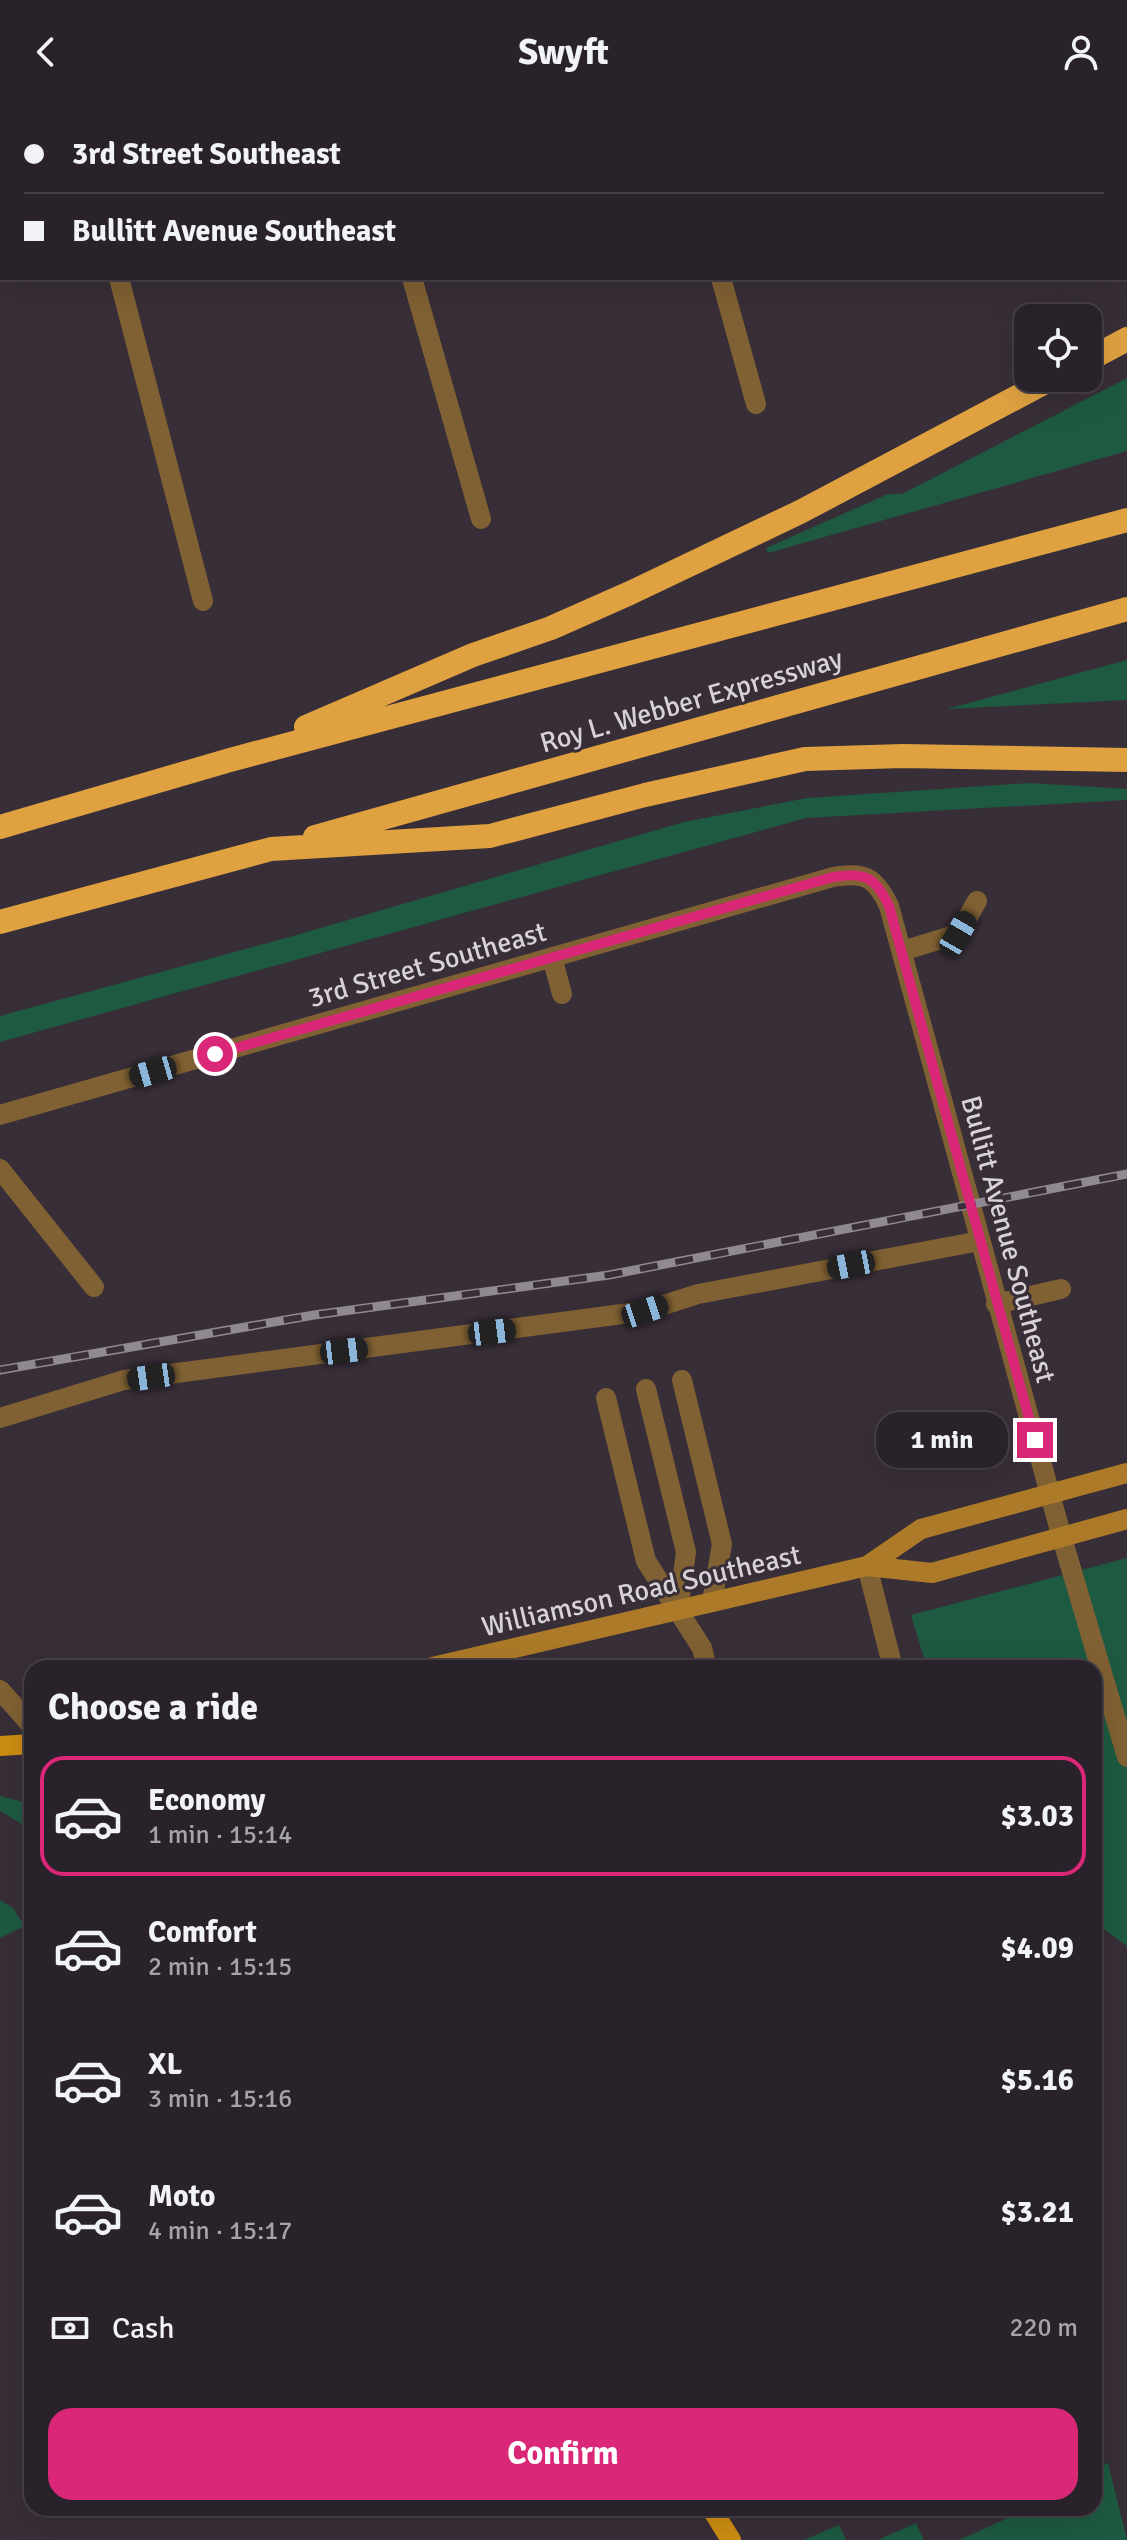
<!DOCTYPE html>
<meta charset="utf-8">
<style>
:root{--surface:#2a222a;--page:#362f36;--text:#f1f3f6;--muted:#a5a4a8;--line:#463f47;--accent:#db2777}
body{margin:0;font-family:Signika,sans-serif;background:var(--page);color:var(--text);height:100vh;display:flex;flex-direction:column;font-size:30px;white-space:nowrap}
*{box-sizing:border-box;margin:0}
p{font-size:26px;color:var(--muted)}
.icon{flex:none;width:44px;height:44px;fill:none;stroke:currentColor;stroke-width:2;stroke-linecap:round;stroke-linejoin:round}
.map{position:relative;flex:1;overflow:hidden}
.drawer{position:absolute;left:24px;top:1556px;width:1078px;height:856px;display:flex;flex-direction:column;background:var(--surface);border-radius:24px;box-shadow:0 8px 32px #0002,0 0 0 2px var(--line)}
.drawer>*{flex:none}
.hud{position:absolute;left:0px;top:0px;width:1128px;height:176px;box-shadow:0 8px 32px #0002,0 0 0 2px var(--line);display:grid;align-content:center;height:176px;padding:0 24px;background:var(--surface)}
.buttons{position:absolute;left:1014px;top:200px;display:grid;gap:16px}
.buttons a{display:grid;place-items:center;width:88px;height:88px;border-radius:16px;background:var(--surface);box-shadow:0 8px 32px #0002,0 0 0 2px var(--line);font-size:40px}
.end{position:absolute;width:36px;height:36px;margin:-18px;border:10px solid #db2777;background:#fff;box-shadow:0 0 0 4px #fff}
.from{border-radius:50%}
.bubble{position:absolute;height:56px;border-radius:24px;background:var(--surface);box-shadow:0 8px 32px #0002,0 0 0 2px var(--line);font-size:26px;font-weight:700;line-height:56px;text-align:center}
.car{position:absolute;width:24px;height:48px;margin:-24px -12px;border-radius:10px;box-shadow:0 0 6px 2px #0007;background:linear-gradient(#222 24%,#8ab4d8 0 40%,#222 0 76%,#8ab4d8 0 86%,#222 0)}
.hud b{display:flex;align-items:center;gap:28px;height:76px;font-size:30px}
.hud b+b{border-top:2px solid var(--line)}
.hud i{width:20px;height:20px;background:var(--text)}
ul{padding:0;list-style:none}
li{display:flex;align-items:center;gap:24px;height:120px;margin:0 16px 12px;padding:0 8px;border:4px solid transparent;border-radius:24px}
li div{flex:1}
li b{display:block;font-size:30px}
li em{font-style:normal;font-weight:700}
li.on{border-color:var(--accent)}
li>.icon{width:72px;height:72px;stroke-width:1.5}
h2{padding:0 24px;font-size:36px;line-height:96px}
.pay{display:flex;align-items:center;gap:20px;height:88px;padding:0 24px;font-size:30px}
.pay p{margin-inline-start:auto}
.button{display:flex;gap:16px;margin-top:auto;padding:16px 24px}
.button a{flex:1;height:92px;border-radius:24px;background:var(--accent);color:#fff;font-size:32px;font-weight:700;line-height:92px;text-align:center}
header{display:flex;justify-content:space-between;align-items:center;height:104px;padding:0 24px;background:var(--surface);font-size:36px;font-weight:700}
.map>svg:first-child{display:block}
.green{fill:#1d5a41}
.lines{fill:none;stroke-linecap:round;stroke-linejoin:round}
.service{stroke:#806133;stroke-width:20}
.pedestrian{stroke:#806133;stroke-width:20}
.minor{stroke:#806133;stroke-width:20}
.tertiary{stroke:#806133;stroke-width:20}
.secondary{stroke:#ac7a28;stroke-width:20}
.primary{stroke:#cd8d12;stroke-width:20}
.motorway{stroke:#e0a241;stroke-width:24}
.rail-casing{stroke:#918991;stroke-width:9}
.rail{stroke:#382e38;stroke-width:6;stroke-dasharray:18;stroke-linecap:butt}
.route{stroke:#db2777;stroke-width:10}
.labels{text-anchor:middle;stroke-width:6;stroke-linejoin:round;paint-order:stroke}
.street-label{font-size:28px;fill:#d8d2d8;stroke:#382e38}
</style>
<header><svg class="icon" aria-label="back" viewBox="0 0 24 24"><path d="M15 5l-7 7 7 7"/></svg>Swyft<svg class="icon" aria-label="person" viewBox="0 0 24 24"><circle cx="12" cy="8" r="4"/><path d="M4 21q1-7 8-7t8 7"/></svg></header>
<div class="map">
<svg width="1127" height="2436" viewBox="0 0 1127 2436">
<rect width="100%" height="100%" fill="#382e38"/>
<path class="green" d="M1127 274V347L768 449 766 444 888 390H902Z
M1127 556V596L947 605Z
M1030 679 1127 685V696L806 714 0 938V912L293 832 684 718 807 694Z
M1127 1454V1842L1097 1820H1094V1564H927L911 1511Z
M0 1692 20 1697 32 1704V1726L0 1707Z
M0 1796 13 1804 25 1822 0 1834Z
M1108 2359 1127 2436H959L1010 2413 1007 2404H1094V2363Z
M916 2419 924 2436H878Z
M839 2421 846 2436H804Z"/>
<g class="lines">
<path class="service" d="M362 0 363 2
M412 174 481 415
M902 847 958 830 977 797
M552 853 562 890
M996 1200 1061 1185
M682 1276 722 1440 712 1498
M646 1285 686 1448 678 1506
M606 1294 646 1457 702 1544 707 1564
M0 1314 124 1276 645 1207 698 1190 980 1137
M867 1462 893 1564"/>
<path class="pedestrian" d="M1062 1434 1127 1653"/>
<path class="minor" d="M673 0 674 2
M438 2 445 0
M0 128 2 127
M119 174 203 497
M721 174 756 300
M0 1011 833 773C864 768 875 772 889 802L1062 1434
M0 1065 94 1183"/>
<path class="tertiary" d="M0 1586 32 1622"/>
<path class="secondary" d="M867 1462 921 1425 1127 1369
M428 1564 867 1462 932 1469 1127 1415"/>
<path class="primary" d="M0 1642 32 1640
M711 2404 731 2436"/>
<path class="motorway" d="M1088 256 1127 235
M306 623 473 551 551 524 630 489 800 408 1053 274
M0 723 230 656 1127 416
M315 733 1127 505
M0 818 271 745 490 732 645 691 805 655 903 652 1127 656"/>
<g class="rail-casing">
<path id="rail" d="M0 1266 314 1211 609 1171 1127 1070"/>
</g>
<use href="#rail" class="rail"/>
</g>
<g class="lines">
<path class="route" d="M215 950 833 773C864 768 875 772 889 802L1035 1336"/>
</g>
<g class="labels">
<g class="street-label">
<text transform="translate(691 596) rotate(-16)" y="10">Roy L. Webber Expressway</text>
<text transform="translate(427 860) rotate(-16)" y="10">3rd Street Southeast</text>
<text transform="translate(1009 1135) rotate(75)" y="10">Bullitt Avenue Southeast</text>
<text transform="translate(641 1486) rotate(-13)" y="10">Williamson Road Southeast</text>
</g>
</g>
</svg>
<div class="buttons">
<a><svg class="icon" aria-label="locate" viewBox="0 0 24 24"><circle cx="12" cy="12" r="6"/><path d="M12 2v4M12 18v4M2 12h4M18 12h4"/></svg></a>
</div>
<i class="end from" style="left:215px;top:950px"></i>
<i class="end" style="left:1035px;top:1336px"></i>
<div class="bubble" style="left:876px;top:1308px;width:132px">1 min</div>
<i class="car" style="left:958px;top:830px;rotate:30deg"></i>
<i class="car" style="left:153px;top:968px;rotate:254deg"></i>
<i class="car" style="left:851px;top:1161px;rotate:259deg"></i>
<i class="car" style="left:645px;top:1207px;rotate:72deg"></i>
<i class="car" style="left:492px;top:1228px;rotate:83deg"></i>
<i class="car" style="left:344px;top:1247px;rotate:83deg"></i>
<i class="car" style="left:151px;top:1273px;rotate:262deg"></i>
<div class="hud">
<b><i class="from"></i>3rd Street Southeast</b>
<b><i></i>Bullitt Avenue Southeast</b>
</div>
<section class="drawer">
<h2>Choose a ride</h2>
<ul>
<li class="on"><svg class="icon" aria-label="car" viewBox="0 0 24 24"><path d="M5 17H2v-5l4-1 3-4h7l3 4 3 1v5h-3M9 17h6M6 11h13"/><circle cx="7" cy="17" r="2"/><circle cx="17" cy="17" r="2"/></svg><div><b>Economy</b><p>1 min · 15:14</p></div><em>$3.03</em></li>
<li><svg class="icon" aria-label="car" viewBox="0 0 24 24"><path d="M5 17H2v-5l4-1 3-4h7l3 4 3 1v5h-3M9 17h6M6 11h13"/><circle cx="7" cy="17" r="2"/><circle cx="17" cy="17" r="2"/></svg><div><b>Comfort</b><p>2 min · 15:15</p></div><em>$4.09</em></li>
<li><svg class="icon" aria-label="car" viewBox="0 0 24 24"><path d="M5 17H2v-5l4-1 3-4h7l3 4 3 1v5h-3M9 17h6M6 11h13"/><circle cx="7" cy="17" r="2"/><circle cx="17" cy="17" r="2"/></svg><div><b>XL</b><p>3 min · 15:16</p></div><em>$5.16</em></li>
<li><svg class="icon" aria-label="car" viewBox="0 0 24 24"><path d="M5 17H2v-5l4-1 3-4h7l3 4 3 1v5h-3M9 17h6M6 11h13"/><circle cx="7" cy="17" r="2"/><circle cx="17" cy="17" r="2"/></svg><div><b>Moto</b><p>4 min · 15:17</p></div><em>$3.21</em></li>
</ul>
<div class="pay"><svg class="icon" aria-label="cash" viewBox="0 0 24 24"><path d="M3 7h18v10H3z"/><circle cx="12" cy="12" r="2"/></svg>Cash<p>220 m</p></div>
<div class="button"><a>Confirm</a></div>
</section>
</div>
